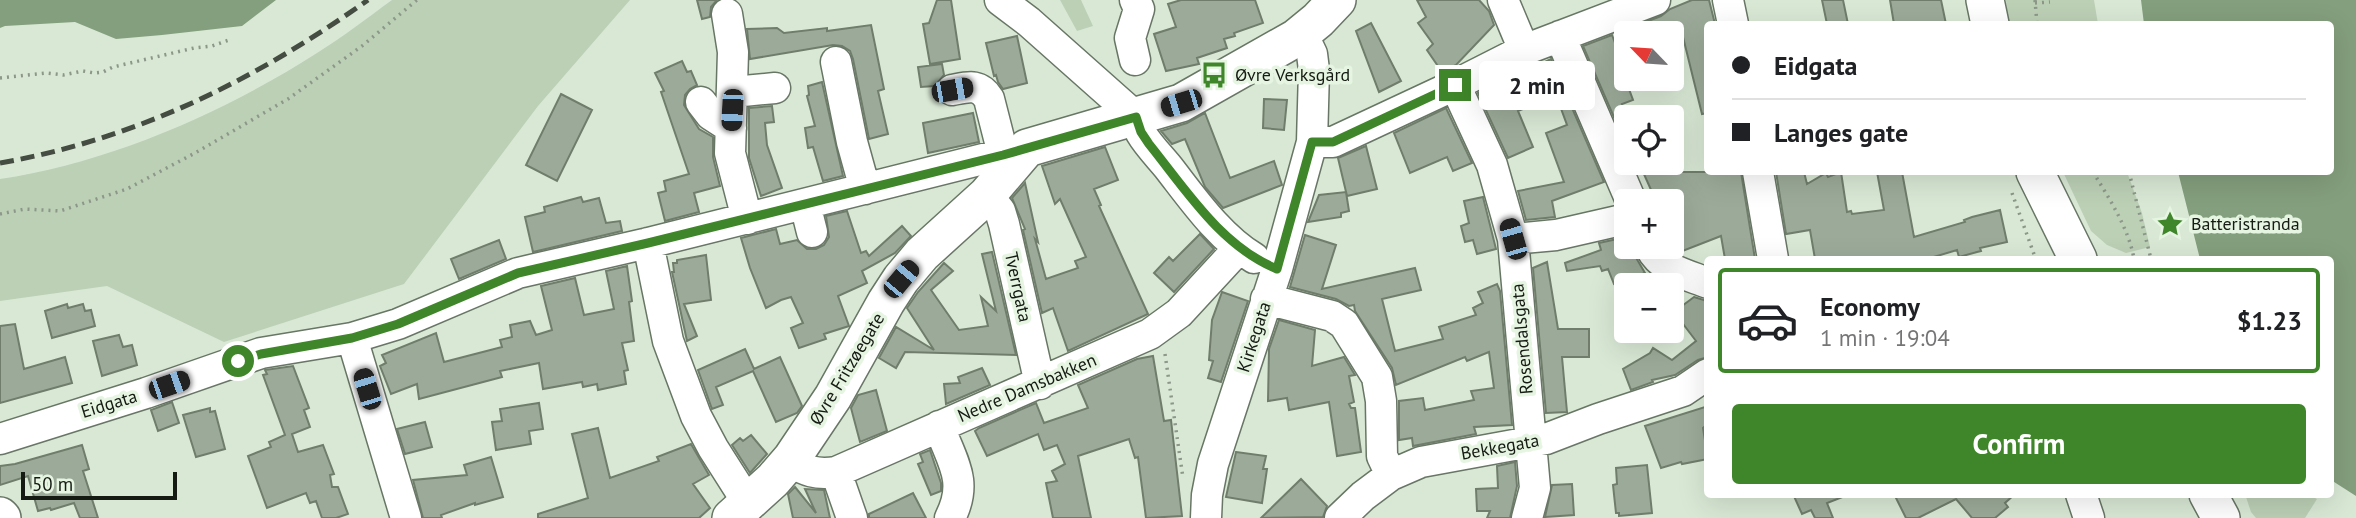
<!DOCTYPE html>
<meta charset="utf-8">
<style>
:root{--surface:#fff;--page:#f6f6f6;--text:#202124;--muted:#757577;--line:#e0e0e0;--accent:#3f8529}
body{margin:0;font-family:"PT Sans",sans-serif;background:var(--page);color:var(--text);height:100vh;display:flex;flex-direction:column;font-size:26px;white-space:nowrap}
*{box-sizing:border-box;margin:0}
p{font-size:23px;color:var(--muted)}
.icon{flex:none;width:38px;height:38px;fill:none;stroke:currentColor;stroke-width:2;stroke-linecap:round;stroke-linejoin:round}
.map{position:relative;flex:1;overflow:hidden}
.details{position:absolute;left:1704px;top:256px;width:630px;height:242px;display:flex;flex-direction:column;background:var(--surface);border-radius:7px;box-shadow:0 7px 28px #0002}
.details>*{flex:none}
.hud{position:absolute;left:1704px;top:21px;width:630px;height:154px;border-radius:7px;box-shadow:0 7px 28px #0002;display:grid;align-content:center;height:154px;padding:0 28px;background:var(--surface)}
.needle{width:46px;rotate:295deg}
.buttons{position:absolute;left:1614px;top:21px;display:grid;gap:14px}
.buttons a{display:grid;place-items:center;width:70px;height:70px;border-radius:7px;background:var(--surface);box-shadow:0 7px 28px #0002;font-size:35px}
.scale{position:absolute;left:21px;bottom:18px;width:156px;box-sizing:border-box;padding-left:7px;border:4px solid #151a13;border-top:0;font-size:19px;line-height:24px;white-space:nowrap;color:#151a13;-webkit-text-stroke:5px #e6f5e2;paint-order:stroke}
.end{position:absolute;width:32px;height:32px;margin:-16px;border:9px solid #3f8529;background:#fff;box-shadow:0 0 0 4px #fff}
.from{border-radius:50%}
.bubble{position:absolute;height:49px;border-radius:7px;background:var(--surface);box-shadow:0 7px 28px #0002;font-size:23px;font-weight:700;line-height:49px;text-align:center}
.car{position:absolute;width:21px;height:42px;margin:-21px -10px;border-radius:9px;box-shadow:0 0 5px 2px #0007;background:linear-gradient(#222 24%,#8ab4d8 0 40%,#222 0 76%,#8ab4d8 0 86%,#222 0)}
.hud b{display:flex;align-items:center;gap:24px;height:66px;font-size:26px}
.hud b+b{border-top:2px solid var(--line)}
.hud i{width:18px;height:18px;background:var(--text)}
ul{padding:12px 0 0;list-style:none}
li{display:flex;align-items:center;gap:21px;height:105px;margin:0 14px 10px;padding:0 14px;border:4px solid var(--line);border-radius:7px}
li div{flex:1}
li b{display:block;font-size:26px}
li em{font-style:normal;font-weight:700}
li.on{border-color:var(--accent)}
li>.icon{width:63px;height:63px;stroke-width:1.5}
.primary-button{display:flex;gap:14px;margin-top:auto;padding:14px 28px}
.primary-button a{flex:1;height:80px;border-radius:7px;background:var(--accent);color:#fff;font-size:28px;font-weight:700;line-height:80px;text-align:center}
.map>svg:first-child{display:block}
.green{fill:#bcd0b6}
.water{fill:#849f7d}
.building{fill:#9cab99;stroke:#707d6c;stroke-width:2}
.lines{fill:none;stroke-linecap:round;stroke-linejoin:round}
.minor-casing{stroke:#687665;stroke-width:33}
.major-casing{stroke:#687665;stroke-width:40}
.path{stroke:#8c9789;stroke-width:3.5;stroke-dasharray:2 5;stroke-linecap:butt}
.minor{stroke:#fff;stroke-width:30}
.major{stroke:#fff;stroke-width:37}
.rail{stroke:#454c42;stroke-width:5;stroke-dasharray:14 7;stroke-linecap:butt}
.route{stroke:#3f8529;stroke-width:9}
.labels{text-anchor:middle;stroke-width:7;stroke-linejoin:round;paint-order:stroke}
.poi-label{font-size:18px;fill:#151a13;stroke:#e6f5e2;text-anchor:start}
.street-label{font-size:18px;fill:#151a13;stroke:#e6f5e2}
</style>
<div class="map">
<svg width="2356" height="518" viewBox="0 0 2356 518">
<rect width="100%" height="100%" fill="#d9e8d5"/>
<path class="green" d="M392 0H630L538 106 404 284 224 342 107 286 0 301V179C109 163 225 112 317 53 343 37 367 18 392 0Z
M1060 0H1081L1093 26 1077 31Z
M2006 0H2094L2098 24H2008Z
M2063 172H2127L2142 213 2150 247 2126 253 2107 245 2091 231Z
M2245 494H2307L2317 499 2305 518H2256L2251 512Z"/>
<path class="water" d="M0 0H276L242 26 162 35 116 39 75 22 5 26 0 28Z
M2141 0H2356V496L2331 480V259H2200L2178 172H2331V24H2144Z"/>
<path class="building" d="M697 0H717L711 7 710 17 702 19Z
M937 0H951L960 59 930 64 923 24 929 23Z
M1181 0H1255L1263 23 1234 33 1235 36 1224 39 1227 48 1197 58 1199 64 1166 71 1154 34 1176 27 1168 4Z
M1417 0H1479L1489 11 1494 25 1456 65 1442 72 1427 50 1433 44 1418 23 1426 17Z
M1692 0H1709L1715 24H1708V113L1702 114 1682 33H1617L1661 16 1670 9Z
M1822 0H1843L1848 24H1827Z
M1890 0H1941L1946 24H1894Z
M1371 23 1401 81 1379 92 1356 31Z
M871 25 884 89 878 91 888 134 869 139 853 59 850 51 842 46 833 45 750 59 747 29 777 28 784 33 827 28V31Z
M1612 35 1626 72V79H1628L1632 88 1629 89 1633 100 1622 104 1626 112V145L1583 46Z
M1017 36 1027 83 1003 89 998 82 996 75 994 76 986 43Z
M1551 59 1604 182 1552 201 1555 217 1526 220 1518 191 1564 182 1546 133 1567 125 1556 95 1518 111 1533 147 1508 158 1478 93Z
M682 61 687 72 691 71 697 85 690 89 685 95 684 105 699 129 713 137V157L720 186 694 193 699 212 665 221 658 193 666 191 664 181 689 174 661 92 664 91 655 73Z
M942 64 944 75 935 86 921 87 918 67Z
M822 82 843 176 823 181 813 147 808 148 805 128 815 126 807 96 809 95 808 86Z
M561 94 592 110 557 181 526 165Z
M1264 99 1287 100 1284 130 1263 128Z
M772 106 774 122 765 123 767 145 782 188 761 196 749 158V108Z
M1446 108 1472 163 1453 171 1447 157 1410 173 1394 133Z
M973 113 979 142 928 153 923 123Z
M1205 113 1230 178 1274 161 1282 185 1223 208 1205 187 1185 139 1172 144 1161 131 1187 123Z
M1366 146 1377 189 1347 196 1338 158Z
M1105 147 1118 180 1094 189 1101 205 1099 206 1148 314 1068 351 1053 308 1042 313 1023 230 1025 229 1012 198 1025 183 1038 242 1035 239 1046 279 1078 268 1075 261 1086 257 1060 199 1055 204 1042 166Z
M1643 172H1741L1755 259H1725L1721 236 1680 252 1671 231V201H1656Z
M1776 172H1804L1807 184 1826 173 1828 177 1841 172 1847 212 1851 211 1852 214 1884 210 1877 172H1902L1914 237 1965 222 1964 220 1972 217 2000 210 2007 242 1980 248 1981 251 1977 252 1959 257 1957 250 1927 259H1815L1810 230 1786 234Z
M1346 192 1349 211 1341 213V217L1308 222 1319 195Z
M581 197 583 202 599 198 606 223 620 221 622 231 533 252 525 217 545 212 544 207Z
M1483 197 1496 249 1477 254 1473 240 1465 242 1461 226 1469 223 1464 201Z
M847 211 861 253 866 251 869 256 902 226 911 236 895 253 862 271 867 283 838 296 849 326 824 334 826 339 799 348 791 328 803 323 791 297 781 300 766 308 750 268 741 238 776 229 780 244 797 240 807 249H816L824 245 829 237 826 216Z
M1200 234 1214 249 1174 292 1154 273 1169 257 1173 261Z
M1305 235 1336 245 1322 289 1415 268 1421 290 1382 299 1395 351 1443 339 1439 327 1476 315 1473 308 1483 303 1478 292 1497 284 1500 291 1512 425 1474 427 1476 434 1413 446 1412 438 1399 440V401L1423 398 1425 410 1474 400 1471 391 1494 388 1489 352 1467 361 1465 357 1396 385 1392 368 1355 311 1354 305 1349 306 1336 299 1290 287Z
M1626 237V247H1633L1635 256 1645 273 1614 284 1608 269 1602 271 1600 266 1567 271 1565 263 1601 250 1599 243Z
M499 240 506 259 459 279 451 259Z
M992 252 1016 355 905 352 896 368 879 358 896 327 934 350 907 308 918 292 944 263 953 271 931 290 959 330 988 326 981 297 996 311 982 254Z
M706 255 711 300 684 304 697 336 687 341 672 272H674L673 263H677V260Z
M1547 262 1558 329H1589V357H1562L1567 412 1546 413 1533 268Z
M627 266 632 301 629 302 634 341 622 343 628 370 624 371 626 384 598 390 597 384 583 387 582 382 543 389 539 363 500 371 502 377 419 399 417 384 391 394 380 366 386 363 382 355 436 333 444 362 502 347 500 340 512 337 510 325 530 321 536 335 552 330 541 286 575 278 584 315 614 309 606 271Z
M1222 292 1248 301 1221 382 1208 378 1213 361 1209 360 1212 320Z
M1694 297 1704 300 1708 305V357L1698 360 1675 375 1652 380 1653 382 1631 390 1623 369 1650 353 1653 348 1672 360 1696 341 1674 312Z
M67 304 68 308 83 304 85 311 91 310 95 326 52 338 45 311Z
M1279 320 1315 330 1312 366 1344 357 1355 375 1349 376 1354 402 1349 404 1351 408H1355L1361 452 1337 456 1329 402 1289 410 1287 398 1268 401 1269 349Z
M15 324 24 369 65 357 72 383 0 403V326Z
M119 335 123 347 132 345 137 365 102 376 93 341Z
M745 349 754 369 780 357 802 406 797 413 776 422 753 371 716 387 723 405 712 409 698 370Z
M1153 356 1164 421 1171 420 1182 516 1146 518 1138 457 1135 458 1129 439 1078 456 1091 518H1053L1046 483 1057 481 1052 471 1065 464 1057 445 1044 450 1038 434 987 456 975 431 979 428 1036 403 1044 423 1088 408 1078 385 1137 359Z
M293 366 309 408 304 410 310 427 292 434 298 452 323 445 334 474 330 475 332 487H338L348 514 336 518H322L316 501 310 503 306 493 267 508 248 456 271 447 269 442 285 435 263 375 267 374 265 370Z
M982 368 990 385 946 404 944 384 960 383 958 377Z
M876 390 887 431 860 442 851 408 858 395Z
M172 402 179 423 158 431 151 410Z
M539 403 543 429 529 431 531 444 496 450 492 422 502 421 500 409Z
M1708 406V424L1703 428 1708 459 1682 464 1681 462 1661 468 1645 426Z
M210 408V412L215 411 225 449 196 457 183 415Z
M425 422 432 447 405 454 397 429Z
M598 428 610 478 659 461 657 457 691 444 709 475 693 484 710 508 699 518H538V514L588 498 572 434Z
M751 435 767 454 750 473 732 445 740 438 743 441Z
M82 445 89 469 83 471 98 518H80L74 503 51 510 50 508 38 511 28 476 0 485V466L15 464Z
M930 450 941 483V491L931 495 918 464 923 462 920 454Z
M1236 452 1266 456 1263 469H1267L1262 503 1226 497Z
M491 457 503 497 475 505V503L441 515 442 518H423L413 480 467 475 464 465Z
M1515 462 1517 486 1510 518H1487L1490 511H1477L1476 489 1498 488 1497 466Z
M1647 465 1652 513 1619 516V513H1616L1613 485 1617 484 1616 468Z
M1301 479 1327 506 1323 517 1261 518Z
M1572 484 1574 515 1545 517 1552 485Z
M795 487 816 513 805 489 824 490 830 518H793L788 494Z
M913 493 926 518H869V514Z
M1793 494H1850L1827 503 1833 518H1815L1811 510 1802 514Z
M1894 494H2015L2005 503 2008 507 1995 518H1972L1956 499 1918 518H1906Z"/>
<g class="lines">
<g class="minor-casing">
<path id="minor" d="M1000 0 1029 22 1136 117C1138 122 1139 128 1141 133 1148 145 1159 156 1168 167 1193 199 1219 237 1254 258
M1135 0 1139 9 1130 38 1135 60
M1503 0 1524 50
M1728 0 1733 24
M727 14 733 52 730 153 747 219
M1560 36 1631 201
M836 62 852 142 865 189
M1455 85 1492 165 1513 239 1535 488 1527 518
M952 90C968 87 979 83 989 99L1003 154
M733 92 775 88
M701 102 711 115 731 128
M1312 142H1333L1455 85 1524 50 1655 0
M1758 172 1773 259
M987 195 1000 211 1004 224 1040 384
M805 204 812 232
M1513 239 1556 235 1626 219
M648 243 668 341 696 416 713 448 748 503
M1650 247C1662 270 1685 274 1708 283
M1266 299 1332 316 1344 324 1377 377 1381 401 1382 456 1391 475
M352 338 406 518
M939 426C952 462 969 481 950 518
M0 439 146 393 261 353 352 338 398 324 518 273 648 243 1027 148
M789 461C806 471 816 475 836 472L1150 334 1179 313 1239 248
M836 472 852 518
M2081 494 2089 518
M1206 518 1207 495 1213 464 1277 269 1312 142 1314 70 1312 54 1302 33
M1340 518 1363 496 1391 475 1421 462 1546 439 1598 419 1683 391 1708 374"/>
</g>
<g class="major-casing">
<path id="major" d="M1985 0 1990 24
M2035 172 2078 259
M2208 494 2221 518
M0 516 2 518
M731 518 773 480 792 458 833 397 886 302 901 279 922 254 987 195 1027 148 1181 103 1296 38 1318 20 1337 0"/>
</g>
<path class="path" d="M2035 0 2037 24
M2035 3 2050 2
M0 78 47 73 63 75 83 71 94 73 103 72 113 67 194 48 212 46 229 40
M2093 172C2109 198 2129 229 2134 259
M2129 172 2151 259
M2012 193 2035 257
M0 214 25 209 60 211 127 189 195 153 288 99 362 46 417 0
M1165 354 1183 478"/>
<use href="#minor" class="minor"/>
<use href="#major" class="major"/>
<path class="rail" d="M0 163C137 139 255 80 368 0"/>
</g>
<g class="lines">
<path class="route" d="M238 361 261 354 352 338 398 324 518 273 648 243 1003 155 1136 117 1141 132 1149 144C1186 190 1221 246 1277 269L1312 142H1333L1455 85"/>
</g>
<defs>
<g id="bus-bare" transform="scale(2.1)"><path d="M-5-6H5V4H4V6H2V4H-2V6H-4V4H-5ZM-3.5-4V0h7V-4ZM-3.5 1.2v1.5H-2V1.2ZM2 1.2v1.5H3.5V1.2Z" fill="#3f8529" stroke="#e6f5e2" stroke-width="2.5" paint-order="stroke"/></g>
<g id="sight-bare" transform="scale(2.1)"><path d="M0-6L1.8-2.2L6-1.7L2.9 1.2L3.7 5.4L0 3.3L-3.7 5.4L-2.9 1.2L-6-1.7L-1.8-2.2Z" fill="#3f8529" stroke="#e6f5e2" stroke-width="2.5" paint-order="stroke"/></g>
</defs>
<g fill-rule="evenodd">
<use href="#bus-bare" x="1214" y="75"/>
<use href="#sight-bare" x="2170" y="224"/>
</g>
<g class="labels">
<g class="poi-label">
<text x="1235" y="81">Øvre Verksgård</text>
<text x="2191" y="230">Batteristranda</text>
</g>
<g class="street-label">
<text transform="translate(1018 287) rotate(78)" y="6">Tverrgata</text>
<text transform="translate(1254 337) rotate(-72)" y="6">Kirkegata</text>
<text transform="translate(1522 339) rotate(-95)" y="6">Rosendalsgata</text>
<text transform="translate(847 369) rotate(-59)" y="6">Øvre Fritzøegate</text>
<text transform="translate(1027 388) rotate(-23)" y="6">Nedre Damsbakken</text>
<text transform="translate(109 404) rotate(-17)" y="6">Eidgata</text>
<text transform="translate(1500 447) rotate(-10)" y="6">Bekkegata</text>
</g>
</g>
</svg>
<div class="buttons">
<a><svg class="needle" viewBox="-14 -14 28 28"><path d="M0-13l5 13h-10z" fill="#e53935"/><path d="M0 13l5-13h-10z" fill="#757577"/></svg></a>
<a><svg class="icon" aria-label="locate" viewBox="0 0 24 24"><circle cx="12" cy="12" r="6"/><path d="M12 2v4M12 18v4M2 12h4M18 12h4"/></svg></a>
<a>+</a>
<a>−</a>
</div>
<div class="scale">50 m</div>
<i class="end from" style="left:238px;top:361px"></i>
<i class="end" style="left:1455px;top:85px"></i>
<div class="bubble" style="left:1479px;top:61px;width:116px">2 min</div>
<i class="car" style="left:952px;top:90px;rotate:80deg"></i>
<i class="car" style="left:1181px;top:103px;rotate:253deg"></i>
<i class="car" style="left:732px;top:110px;rotate:183deg"></i>
<i class="car" style="left:1513px;top:239px;rotate:344deg"></i>
<i class="car" style="left:901px;top:279px;rotate:40deg"></i>
<i class="car" style="left:169px;top:385px;rotate:71deg"></i>
<i class="car" style="left:367px;top:389px;rotate:343deg"></i>
<div class="hud">
<b><i class="from"></i>Eidgata</b>
<b><i></i>Langes gate</b>
</div>
<section class="details">
<ul>
<li class="on"><svg class="icon" aria-label="car" viewBox="0 0 24 24"><path d="M5 17H2v-5l4-1 3-4h7l3 4 3 1v5h-3M9 17h6M6 11h13"/><circle cx="7" cy="17" r="2"/><circle cx="17" cy="17" r="2"/></svg><div><b>Economy</b><p>1 min · 19:04</p></div><em>$1.23</em></li>
</ul>
<div class="primary-button"><a>Confirm</a></div>
</section>
</div>
